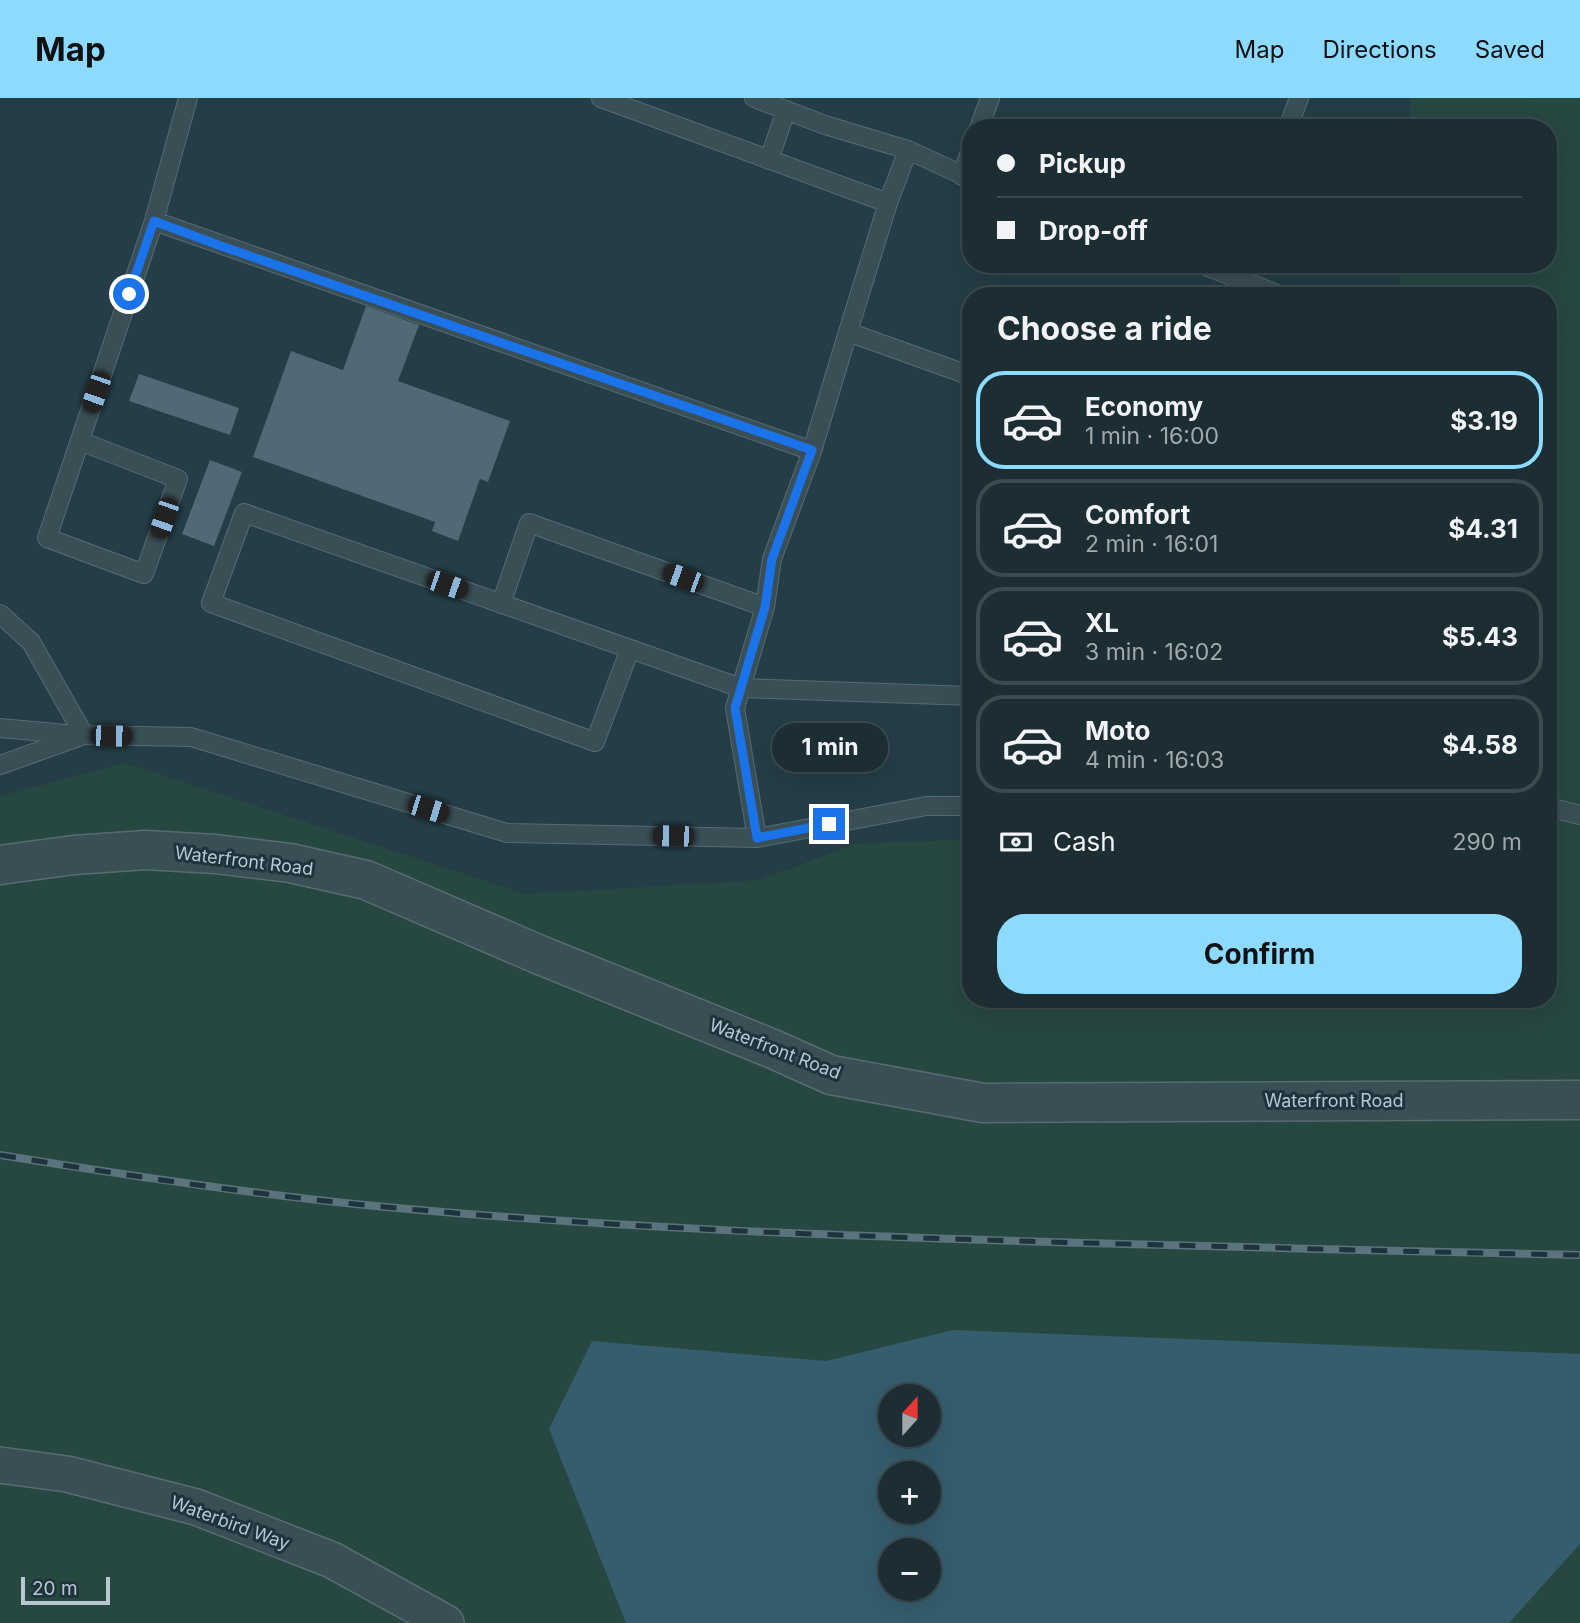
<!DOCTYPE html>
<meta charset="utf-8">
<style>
:root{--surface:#1c2e34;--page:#25363c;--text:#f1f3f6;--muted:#a0a8ac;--line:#3a4a4f;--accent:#8cdbff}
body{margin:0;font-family:Inter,sans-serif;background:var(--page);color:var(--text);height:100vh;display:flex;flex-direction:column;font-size:26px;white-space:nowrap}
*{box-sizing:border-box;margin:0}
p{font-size:23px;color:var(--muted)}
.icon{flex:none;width:38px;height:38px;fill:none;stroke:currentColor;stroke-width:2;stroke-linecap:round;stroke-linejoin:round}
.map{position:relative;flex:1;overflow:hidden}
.details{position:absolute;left:962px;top:189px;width:595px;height:721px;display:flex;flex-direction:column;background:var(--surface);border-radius:28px;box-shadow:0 7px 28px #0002,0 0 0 2px var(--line)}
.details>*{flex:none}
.guide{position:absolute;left:962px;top:21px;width:595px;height:154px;border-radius:28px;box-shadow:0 7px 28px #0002,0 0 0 2px var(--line);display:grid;align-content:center;height:154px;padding:0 35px;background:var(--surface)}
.needle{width:46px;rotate:21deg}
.controls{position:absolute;left:878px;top:1286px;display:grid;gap:14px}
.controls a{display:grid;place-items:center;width:63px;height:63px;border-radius:50%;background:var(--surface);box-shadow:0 7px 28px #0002,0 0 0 2px var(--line);font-size:35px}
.scale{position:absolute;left:21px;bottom:18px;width:89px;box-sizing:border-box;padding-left:7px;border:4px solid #b7c7cf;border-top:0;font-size:19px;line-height:24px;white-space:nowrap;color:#b7c7cf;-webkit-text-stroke:5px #1e333b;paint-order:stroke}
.end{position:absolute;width:32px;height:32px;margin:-16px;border:9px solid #1a73e8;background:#fff;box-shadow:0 0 0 4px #fff}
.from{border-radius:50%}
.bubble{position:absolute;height:49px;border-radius:24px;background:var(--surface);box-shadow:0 7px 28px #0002,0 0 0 2px var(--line);font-size:23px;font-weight:700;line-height:49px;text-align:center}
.car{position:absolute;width:21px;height:42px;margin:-21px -10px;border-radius:9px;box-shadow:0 0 5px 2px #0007;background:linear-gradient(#222 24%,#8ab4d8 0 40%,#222 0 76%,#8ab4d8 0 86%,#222 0)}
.guide b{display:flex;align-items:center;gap:24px;height:66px;font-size:26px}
.guide b+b{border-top:2px solid var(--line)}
.guide i{width:18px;height:18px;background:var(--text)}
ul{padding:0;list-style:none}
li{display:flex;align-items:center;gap:21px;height:98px;margin:0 14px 10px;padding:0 21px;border:4px solid var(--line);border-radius:28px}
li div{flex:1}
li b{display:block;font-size:26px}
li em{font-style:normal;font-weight:700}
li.selected{border-color:var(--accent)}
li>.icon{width:63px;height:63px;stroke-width:1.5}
h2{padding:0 35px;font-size:32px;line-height:84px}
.pay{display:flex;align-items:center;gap:18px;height:77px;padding:0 35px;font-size:26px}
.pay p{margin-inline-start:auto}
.cta{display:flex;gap:14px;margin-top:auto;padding:14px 35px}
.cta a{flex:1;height:80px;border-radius:28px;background:var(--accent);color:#111;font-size:28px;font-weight:700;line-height:80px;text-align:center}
header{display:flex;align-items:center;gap:42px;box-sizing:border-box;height:98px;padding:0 35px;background:var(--accent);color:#111}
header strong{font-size:33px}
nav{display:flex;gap:38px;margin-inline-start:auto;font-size:24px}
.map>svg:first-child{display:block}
.green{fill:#274741;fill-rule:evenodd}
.water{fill:#355d6d;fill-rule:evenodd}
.building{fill:#506974}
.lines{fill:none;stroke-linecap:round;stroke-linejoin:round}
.service-casing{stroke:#586b73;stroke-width:20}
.minor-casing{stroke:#586b73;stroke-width:38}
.tertiary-casing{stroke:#586b73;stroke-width:41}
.service{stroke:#3a4e56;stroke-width:18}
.minor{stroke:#3a4e56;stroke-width:35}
.tertiary{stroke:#3a4e56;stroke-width:38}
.rail-casing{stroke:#5b737d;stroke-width:8}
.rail{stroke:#1e333b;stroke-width:5;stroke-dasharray:16;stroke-linecap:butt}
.route{stroke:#1a73e8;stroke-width:9}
.labels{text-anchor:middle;stroke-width:6;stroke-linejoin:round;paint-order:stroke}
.street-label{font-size:18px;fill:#b7c7cf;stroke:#1e333b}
</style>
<header>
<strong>Map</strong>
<nav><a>Map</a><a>Directions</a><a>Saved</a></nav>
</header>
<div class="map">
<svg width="1580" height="1525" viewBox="0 0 1580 1525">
<rect width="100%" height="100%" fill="#253d46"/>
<path class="green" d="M1411 0H1580V1525H0V698L125 665 525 796 760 782 855 746 971 741V901H1549V198H1399L1401 166H1549V30H1409ZM891 1298H929V1337H891ZM891 1376H929V1414H891ZM891 1452H929V1491H891Z"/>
<path class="water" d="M953 1232 1580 1256V1446L1509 1525H626L549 1331 592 1243 826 1263ZM891 1298H929V1337H891ZM891 1376H929V1414H891ZM891 1452H929V1491H891Z"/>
<path class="building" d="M366 208 419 227 398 283 510 323 488 384 480 381 458 443 432 433 435 424 253 359 291 253 343 272Z
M139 276 239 310 230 337 129 303Z
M210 362 242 374 214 448 182 436Z"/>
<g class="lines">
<g class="service-casing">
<path id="service" d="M188 0 154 123 812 353 772 461 765 509 735 610 757 740
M601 0 888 105
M754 0 825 27 908 52 971 81
M979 30 990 0
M1288 30 1299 0
M908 52 888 105 848 234 971 278
M769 62 786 12
M962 78 971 51
M1200 166 1234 179 1239 166
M1234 179 1282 198
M80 343 178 381 144 476 47 440 154 123
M812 353 848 234
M501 506 529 425 765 509
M0 516 31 544 84 637
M630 551 595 644 211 505 244 415 741 590 971 598
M0 630 77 637
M0 667 84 637 191 639 507 735 757 740 926 708H971
M1549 709 1580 717"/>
</g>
<g class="minor-casing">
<path id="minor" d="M0 1367 67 1376 196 1409 332 1462 446 1525"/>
</g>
<g class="tertiary-casing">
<path id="tertiary" d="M0 767 74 757 146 752 215 756 290 765 366 782 540 857 773 951 831 977 983 1005 1580 1002"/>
</g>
<use href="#service" class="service"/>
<use href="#minor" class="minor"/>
<use href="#tertiary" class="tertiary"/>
<g class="rail-casing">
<path id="rail" d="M0 1057C118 1076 236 1094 355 1106 598 1130 842 1138 1086 1145 1251 1149 1415 1154 1580 1157"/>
</g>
<use href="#rail" class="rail"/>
</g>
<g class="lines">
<path class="route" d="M129 196 154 123 221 148 812 352 772 461 765 509 735 610 757 740 829 726"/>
</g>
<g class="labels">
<g class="street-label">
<text transform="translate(244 763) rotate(7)" y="6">Waterfront Road</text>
<text transform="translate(775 951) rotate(21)" y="6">Waterfront Road</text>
<text x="1334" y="1009">Waterfront Road</text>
<text transform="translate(230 1425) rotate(20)" y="6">Waterbird Way</text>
</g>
</g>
</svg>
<div class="controls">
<a><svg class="needle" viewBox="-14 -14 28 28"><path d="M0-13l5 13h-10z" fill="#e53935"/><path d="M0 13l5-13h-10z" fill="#a0a8ac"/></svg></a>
<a>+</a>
<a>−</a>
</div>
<div class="scale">20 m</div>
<i class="end from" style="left:129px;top:196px"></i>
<i class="end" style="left:829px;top:726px"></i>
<div class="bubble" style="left:772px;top:625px;width:116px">1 min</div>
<i class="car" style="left:96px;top:294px;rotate:199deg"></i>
<i class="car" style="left:164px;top:420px;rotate:199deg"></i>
<i class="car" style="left:683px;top:480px;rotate:290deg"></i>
<i class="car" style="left:447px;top:487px;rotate:109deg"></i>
<i class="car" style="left:111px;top:638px;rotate:91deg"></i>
<i class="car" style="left:428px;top:711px;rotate:107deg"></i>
<i class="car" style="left:673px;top:738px;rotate:271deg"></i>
<div class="guide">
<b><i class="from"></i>Pickup</b>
<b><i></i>Drop-off</b>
</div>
<section class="details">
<h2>Choose a ride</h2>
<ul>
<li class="selected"><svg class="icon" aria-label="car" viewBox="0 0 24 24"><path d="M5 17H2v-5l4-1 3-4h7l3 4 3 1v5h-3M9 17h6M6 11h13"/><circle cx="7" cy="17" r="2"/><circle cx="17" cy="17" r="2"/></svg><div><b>Economy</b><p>1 min · 16:00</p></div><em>$3.19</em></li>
<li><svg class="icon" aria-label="car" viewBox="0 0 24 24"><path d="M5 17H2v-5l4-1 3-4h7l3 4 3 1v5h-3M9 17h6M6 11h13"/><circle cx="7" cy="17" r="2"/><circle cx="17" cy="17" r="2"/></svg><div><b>Comfort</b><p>2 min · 16:01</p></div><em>$4.31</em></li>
<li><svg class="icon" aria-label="car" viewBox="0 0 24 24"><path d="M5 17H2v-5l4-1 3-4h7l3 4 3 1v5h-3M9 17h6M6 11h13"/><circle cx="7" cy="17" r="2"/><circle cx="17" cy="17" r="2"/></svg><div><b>XL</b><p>3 min · 16:02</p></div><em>$5.43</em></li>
<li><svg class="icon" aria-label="car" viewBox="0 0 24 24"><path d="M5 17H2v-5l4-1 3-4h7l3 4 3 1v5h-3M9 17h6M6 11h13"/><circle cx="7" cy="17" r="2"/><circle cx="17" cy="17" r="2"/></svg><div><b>Moto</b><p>4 min · 16:03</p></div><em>$4.58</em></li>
</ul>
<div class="pay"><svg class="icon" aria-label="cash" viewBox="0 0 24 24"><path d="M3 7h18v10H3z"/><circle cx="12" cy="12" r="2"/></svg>Cash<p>290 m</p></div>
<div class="cta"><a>Confirm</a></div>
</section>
</div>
